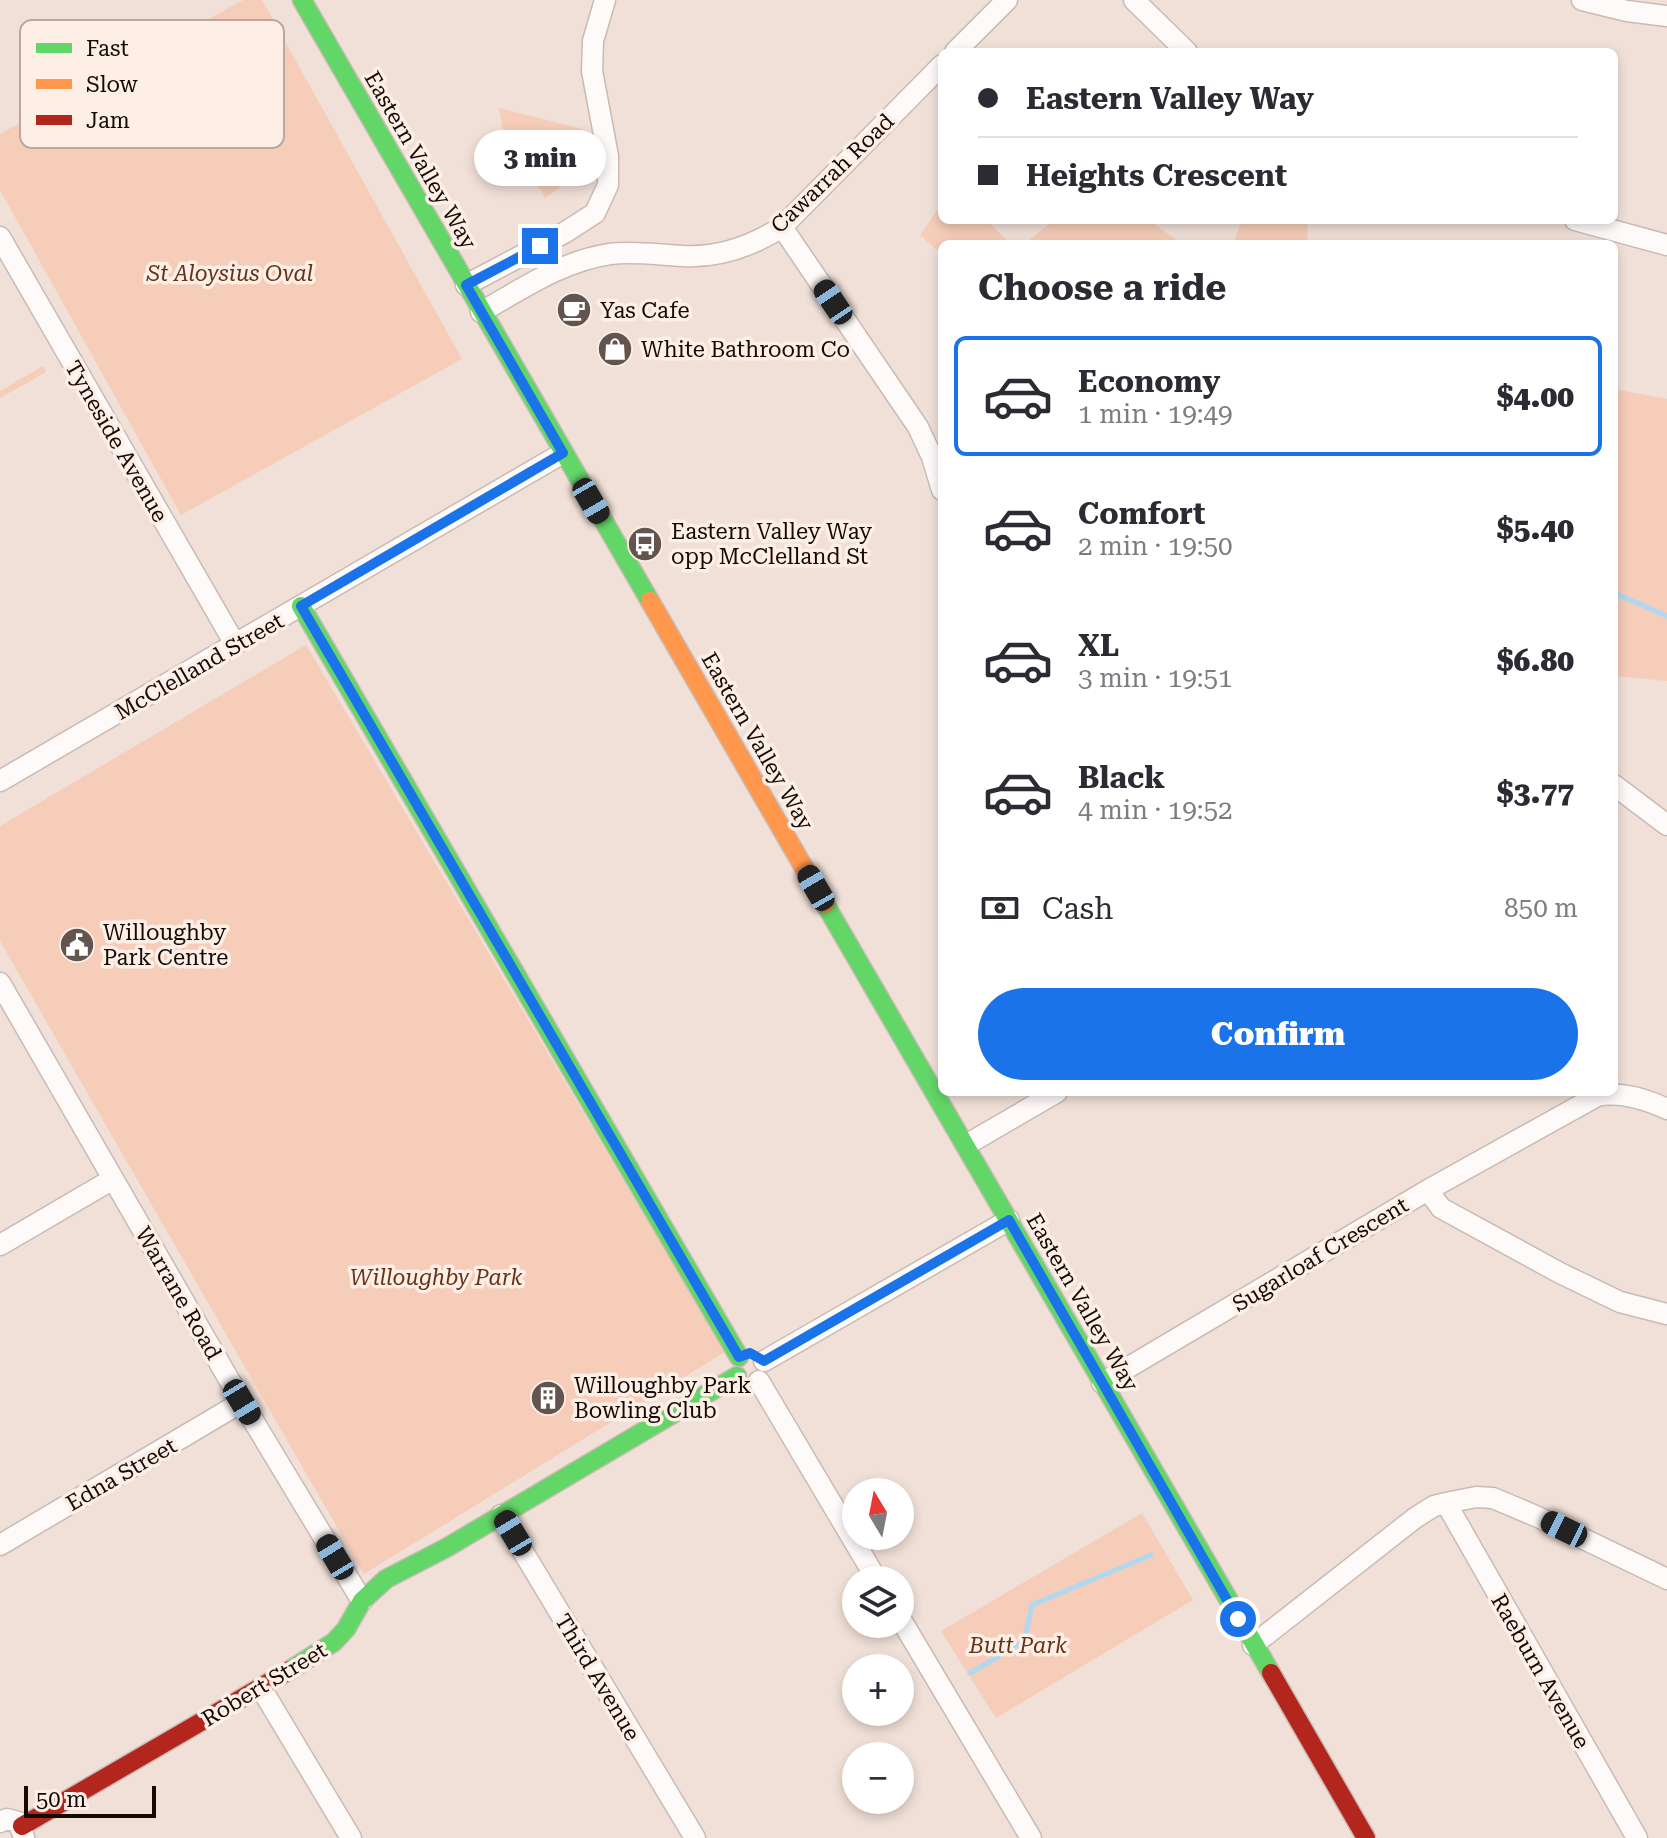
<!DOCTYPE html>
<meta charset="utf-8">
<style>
:root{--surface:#fff;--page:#f2f2f3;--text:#2b2b33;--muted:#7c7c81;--line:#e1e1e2;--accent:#1a73e8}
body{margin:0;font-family:"Roboto Serif",serif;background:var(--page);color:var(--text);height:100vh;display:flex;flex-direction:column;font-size:30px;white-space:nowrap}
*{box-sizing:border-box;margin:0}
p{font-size:26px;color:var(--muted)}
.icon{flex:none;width:44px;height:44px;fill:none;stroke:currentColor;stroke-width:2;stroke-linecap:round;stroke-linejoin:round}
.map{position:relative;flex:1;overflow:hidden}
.panel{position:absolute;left:938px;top:240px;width:680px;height:856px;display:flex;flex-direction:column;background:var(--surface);border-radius:12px;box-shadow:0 4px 12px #0003}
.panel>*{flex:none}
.banner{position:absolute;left:938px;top:48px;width:680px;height:176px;border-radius:12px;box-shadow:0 4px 12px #0003;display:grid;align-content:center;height:176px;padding:0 40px;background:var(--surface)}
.needle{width:52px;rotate:350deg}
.fabs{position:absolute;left:842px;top:1478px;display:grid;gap:16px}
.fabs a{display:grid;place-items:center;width:72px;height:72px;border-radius:50%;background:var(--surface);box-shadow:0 4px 12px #0003;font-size:40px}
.scale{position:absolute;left:24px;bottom:20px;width:132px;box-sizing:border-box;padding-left:8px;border:4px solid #150904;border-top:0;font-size:22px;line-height:28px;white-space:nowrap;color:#150904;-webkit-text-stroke:6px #fdeee6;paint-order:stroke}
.end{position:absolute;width:36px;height:36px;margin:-18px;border:10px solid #1a73e8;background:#fff;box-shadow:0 0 0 4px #fff}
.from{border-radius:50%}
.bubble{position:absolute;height:56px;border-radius:28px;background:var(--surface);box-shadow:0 4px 12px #0003;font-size:26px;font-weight:800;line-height:56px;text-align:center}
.car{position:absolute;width:24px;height:48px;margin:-24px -12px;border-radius:10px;box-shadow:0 0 6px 2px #0007;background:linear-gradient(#222 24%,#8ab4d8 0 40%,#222 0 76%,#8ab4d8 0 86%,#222 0)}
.banner b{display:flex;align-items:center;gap:28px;height:76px;font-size:30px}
.banner b+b{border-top:2px solid var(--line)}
.banner i{width:20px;height:20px;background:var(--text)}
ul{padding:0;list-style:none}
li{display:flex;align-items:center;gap:24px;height:120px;margin:0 16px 12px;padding:0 24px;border:4px solid transparent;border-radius:12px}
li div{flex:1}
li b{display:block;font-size:30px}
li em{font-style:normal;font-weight:800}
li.current{border-color:var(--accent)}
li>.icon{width:72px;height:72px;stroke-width:1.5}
h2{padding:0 40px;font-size:36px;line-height:96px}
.pay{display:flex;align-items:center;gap:20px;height:88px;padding:0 40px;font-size:30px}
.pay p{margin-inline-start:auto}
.action{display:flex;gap:16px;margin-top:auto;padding:16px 40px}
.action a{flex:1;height:92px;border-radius:48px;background:var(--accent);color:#fff;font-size:32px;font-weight:800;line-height:92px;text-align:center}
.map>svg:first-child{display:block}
.green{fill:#f5cdb8}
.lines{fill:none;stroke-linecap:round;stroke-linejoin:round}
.stream{stroke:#b0d8f1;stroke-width:5}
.street-casing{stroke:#c9bbb4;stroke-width:23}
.fast-casing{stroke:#c9bbb4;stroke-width:21}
.slow-casing{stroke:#c9bbb4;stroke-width:21}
.jam-casing{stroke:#c9bbb4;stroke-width:21}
.street{stroke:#fdfaf9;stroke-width:20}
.fast{stroke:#63d668;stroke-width:18}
.slow{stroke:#ff974d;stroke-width:18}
.jam{stroke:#b3261e;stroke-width:18}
.route{stroke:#1a73e8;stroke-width:10}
.labels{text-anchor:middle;stroke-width:7;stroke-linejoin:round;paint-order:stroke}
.street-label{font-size:22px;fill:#150904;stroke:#fdeee6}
.park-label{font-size:22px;font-style:italic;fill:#653316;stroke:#fdeee6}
.poi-label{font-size:22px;fill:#150904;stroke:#fdeee6;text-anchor:start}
.key{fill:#fdeee6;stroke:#b7a9a2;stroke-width:2}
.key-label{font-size:22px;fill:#150904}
</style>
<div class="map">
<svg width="1667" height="1838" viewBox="0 0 1667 1838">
<rect width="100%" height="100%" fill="#f0e0d8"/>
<path class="green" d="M243 0H262L462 359 181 515 0 190V134Z
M499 108 582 129 589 165 545 198 502 127Z
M942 203V220H986L1011 244H942V255L920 235Z
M1054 220H1149L1182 244H1024Z
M1242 220H1307L1308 244H1233Z
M43 366 46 372 0 398V391Z
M1614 389 1667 399V681L1614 676Z
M306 645 725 1352 364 1574 0 941V826Z
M1142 1513 1193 1600 996 1718 941 1631Z"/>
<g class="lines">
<path class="stream" d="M1614 593 1667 616
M970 1673 1024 1642 1032 1605 1151 1555"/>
<g class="street-casing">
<path id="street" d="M1134 0 1187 52
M1582 0 1627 11 1667 16
M955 52 1007 0
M1575 220 1667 245
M782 227 918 427 932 457 942 490
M0 237 235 644
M466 285 564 233 595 213 608 185V156L592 71 593 41 605 0
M481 312C522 289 562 261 610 254 634 251 659 255 683 256 719 258 752 246 782 227L942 65
M0 781 563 453
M1614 785 1667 825
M0 983 242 1402 362 1601
M966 1145 1057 1092
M1428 1190 1597 1096C1621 1091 1645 1099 1667 1109
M0 1245 113 1179
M764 1361 1009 1220
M759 1381 877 1580
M1102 1383 1428 1190 1441 1208 1560 1273 1620 1302 1667 1314
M1446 1503 1637 1838
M501 1515 695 1838
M0 1545 242 1402
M900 1618 1031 1838
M1253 1645 1415 1518 1434 1506 1446 1503 1476 1497 1493 1498 1538 1517 1667 1579
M261 1688 351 1838
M0 1822 7 1819 18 1822 24 1837"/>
</g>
<g class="fast-casing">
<path id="fast" d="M302 0 650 601
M301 606 739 1357
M825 904 1271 1673
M290 1670 334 1642 346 1629 362 1601 386 1579 446 1548 737 1376"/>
</g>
<g class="slow-casing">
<path id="slow" d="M650 601 825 904"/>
</g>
<g class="jam-casing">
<path id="jam" d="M1271 1673 1366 1838
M22 1826 290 1670"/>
</g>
<use href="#street" class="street"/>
<use href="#fast" class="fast"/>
<use href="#slow" class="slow"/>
<use href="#jam" class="jam"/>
</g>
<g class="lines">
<path class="route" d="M540 246 466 285 563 453 301 606 739 1357 750 1353 764 1361 1009 1220 1238 1619"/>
</g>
<defs>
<g id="cafe-disc" transform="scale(1.8)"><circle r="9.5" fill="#62544e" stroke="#fdeee6"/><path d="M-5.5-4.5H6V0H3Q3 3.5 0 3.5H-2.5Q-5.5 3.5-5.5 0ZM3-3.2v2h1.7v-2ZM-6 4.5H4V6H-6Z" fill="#fff"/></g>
<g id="shop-disc" transform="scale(1.8)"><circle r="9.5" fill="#62544e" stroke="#fdeee6"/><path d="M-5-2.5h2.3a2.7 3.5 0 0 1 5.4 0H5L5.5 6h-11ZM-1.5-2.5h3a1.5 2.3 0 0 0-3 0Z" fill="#fff"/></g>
<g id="bus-disc" transform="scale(1.8)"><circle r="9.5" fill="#62544e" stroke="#fdeee6"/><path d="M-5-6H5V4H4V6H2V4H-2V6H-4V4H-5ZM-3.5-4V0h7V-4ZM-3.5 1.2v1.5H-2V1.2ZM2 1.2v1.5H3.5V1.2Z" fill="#fff"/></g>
<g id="civic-disc" transform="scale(1.8)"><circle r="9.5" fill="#62544e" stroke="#fdeee6"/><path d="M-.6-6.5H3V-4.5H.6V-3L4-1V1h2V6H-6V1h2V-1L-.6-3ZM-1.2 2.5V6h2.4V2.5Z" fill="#fff"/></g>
<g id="building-disc" transform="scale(1.8)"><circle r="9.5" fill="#62544e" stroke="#fdeee6"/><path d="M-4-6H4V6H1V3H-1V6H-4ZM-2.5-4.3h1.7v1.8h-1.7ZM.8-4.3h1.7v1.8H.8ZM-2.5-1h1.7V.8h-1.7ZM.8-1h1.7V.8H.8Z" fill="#fff"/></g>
</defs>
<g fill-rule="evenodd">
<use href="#cafe-disc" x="574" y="310"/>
<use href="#shop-disc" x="615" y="349"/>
<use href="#bus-disc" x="645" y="544"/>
<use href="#civic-disc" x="77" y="945"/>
<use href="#building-disc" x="548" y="1398"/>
</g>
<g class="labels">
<g class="street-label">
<text transform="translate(421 160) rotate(60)" y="8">Eastern Valley Way</text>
<text transform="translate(832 173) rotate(-44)" y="8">Cawarrah Road</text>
<text transform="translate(117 441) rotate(60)" y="8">Tyneside Avenue</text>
<text transform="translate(199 666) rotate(-30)" y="8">McClelland Street</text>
<text transform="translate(758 741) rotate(60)" y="8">Eastern Valley Way</text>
<text transform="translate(1320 1254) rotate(-31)" y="8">Sugarloaf Crescent</text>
<text transform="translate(179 1293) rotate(60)" y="8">Warrane Road</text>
<text transform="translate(1083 1302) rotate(60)" y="8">Eastern Valley Way</text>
<text transform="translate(121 1474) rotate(-30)" y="8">Edna Street</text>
<text transform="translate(1541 1671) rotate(60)" y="8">Raeburn Avenue</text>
<text transform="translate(598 1677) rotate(59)" y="8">Third Avenue</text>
<text transform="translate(264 1684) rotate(-31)" y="8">Robert Street</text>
</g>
<g class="park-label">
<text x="230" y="281">St Aloysius Oval</text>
<text x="436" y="1285">Willoughby Park</text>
<text x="1018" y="1653">Butt Park</text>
</g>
<g class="poi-label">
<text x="600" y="318">Yas Cafe</text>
<text x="641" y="357">White Bathroom Co</text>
<text x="671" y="539">Eastern Valley Way<tspan x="671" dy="25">opp McClelland St</tspan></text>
<text x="103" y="940">Willoughby<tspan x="103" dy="25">Park Centre</tspan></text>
<text x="574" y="1393">Willoughby Park<tspan x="574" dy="25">Bowling Club</tspan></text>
</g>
</g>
<rect x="20" y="20" width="264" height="128" rx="12" class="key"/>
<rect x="36" y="43" width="36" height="10" fill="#63d668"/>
<rect x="36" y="79" width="36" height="10" fill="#ff974d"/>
<rect x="36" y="115" width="36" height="10" fill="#b3261e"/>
<g class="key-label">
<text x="86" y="56">Fast</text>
<text x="86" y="92">Slow</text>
<text x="86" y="128">Jam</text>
</g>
</svg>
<div class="fabs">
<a><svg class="needle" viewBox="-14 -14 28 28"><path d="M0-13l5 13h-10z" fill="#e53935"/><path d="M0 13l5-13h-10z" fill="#7c7c81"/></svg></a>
<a><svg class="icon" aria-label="layers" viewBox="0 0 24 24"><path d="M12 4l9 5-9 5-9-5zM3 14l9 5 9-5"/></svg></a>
<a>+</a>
<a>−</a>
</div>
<div class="scale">50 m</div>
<i class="end from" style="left:1238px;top:1619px"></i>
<i class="end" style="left:540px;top:246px"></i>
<div class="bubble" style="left:474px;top:130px;width:132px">3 min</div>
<i class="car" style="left:833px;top:302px;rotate:326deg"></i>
<i class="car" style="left:591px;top:501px;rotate:150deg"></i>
<i class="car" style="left:816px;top:888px;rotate:330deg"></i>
<i class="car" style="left:242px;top:1402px;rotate:149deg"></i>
<i class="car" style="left:1564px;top:1529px;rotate:296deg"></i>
<i class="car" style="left:513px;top:1533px;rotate:329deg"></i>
<i class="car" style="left:335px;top:1557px;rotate:329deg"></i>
<div class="banner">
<b><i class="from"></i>Eastern Valley Way</b>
<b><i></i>Heights Crescent</b>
</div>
<section class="panel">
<h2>Choose a ride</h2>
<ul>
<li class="current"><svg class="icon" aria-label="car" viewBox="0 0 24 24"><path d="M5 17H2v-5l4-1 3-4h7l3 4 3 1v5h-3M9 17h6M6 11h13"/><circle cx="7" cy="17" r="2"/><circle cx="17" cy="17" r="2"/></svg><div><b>Economy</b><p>1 min · 19:49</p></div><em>$4.00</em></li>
<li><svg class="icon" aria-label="car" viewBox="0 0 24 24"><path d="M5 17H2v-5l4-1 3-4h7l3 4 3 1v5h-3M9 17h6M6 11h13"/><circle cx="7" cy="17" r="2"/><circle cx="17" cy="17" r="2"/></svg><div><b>Comfort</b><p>2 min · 19:50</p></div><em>$5.40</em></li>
<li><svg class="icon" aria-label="car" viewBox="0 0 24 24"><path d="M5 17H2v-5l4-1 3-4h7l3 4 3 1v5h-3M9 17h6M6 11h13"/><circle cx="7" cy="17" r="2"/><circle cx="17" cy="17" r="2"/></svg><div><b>XL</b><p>3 min · 19:51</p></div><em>$6.80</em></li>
<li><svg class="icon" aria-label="car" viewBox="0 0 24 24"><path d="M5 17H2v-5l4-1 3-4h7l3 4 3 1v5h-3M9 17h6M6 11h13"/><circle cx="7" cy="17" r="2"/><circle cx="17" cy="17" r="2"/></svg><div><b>Black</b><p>4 min · 19:52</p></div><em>$3.77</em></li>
</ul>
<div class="pay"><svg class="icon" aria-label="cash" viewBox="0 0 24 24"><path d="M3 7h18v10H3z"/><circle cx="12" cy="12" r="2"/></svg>Cash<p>850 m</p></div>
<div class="action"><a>Confirm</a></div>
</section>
</div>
